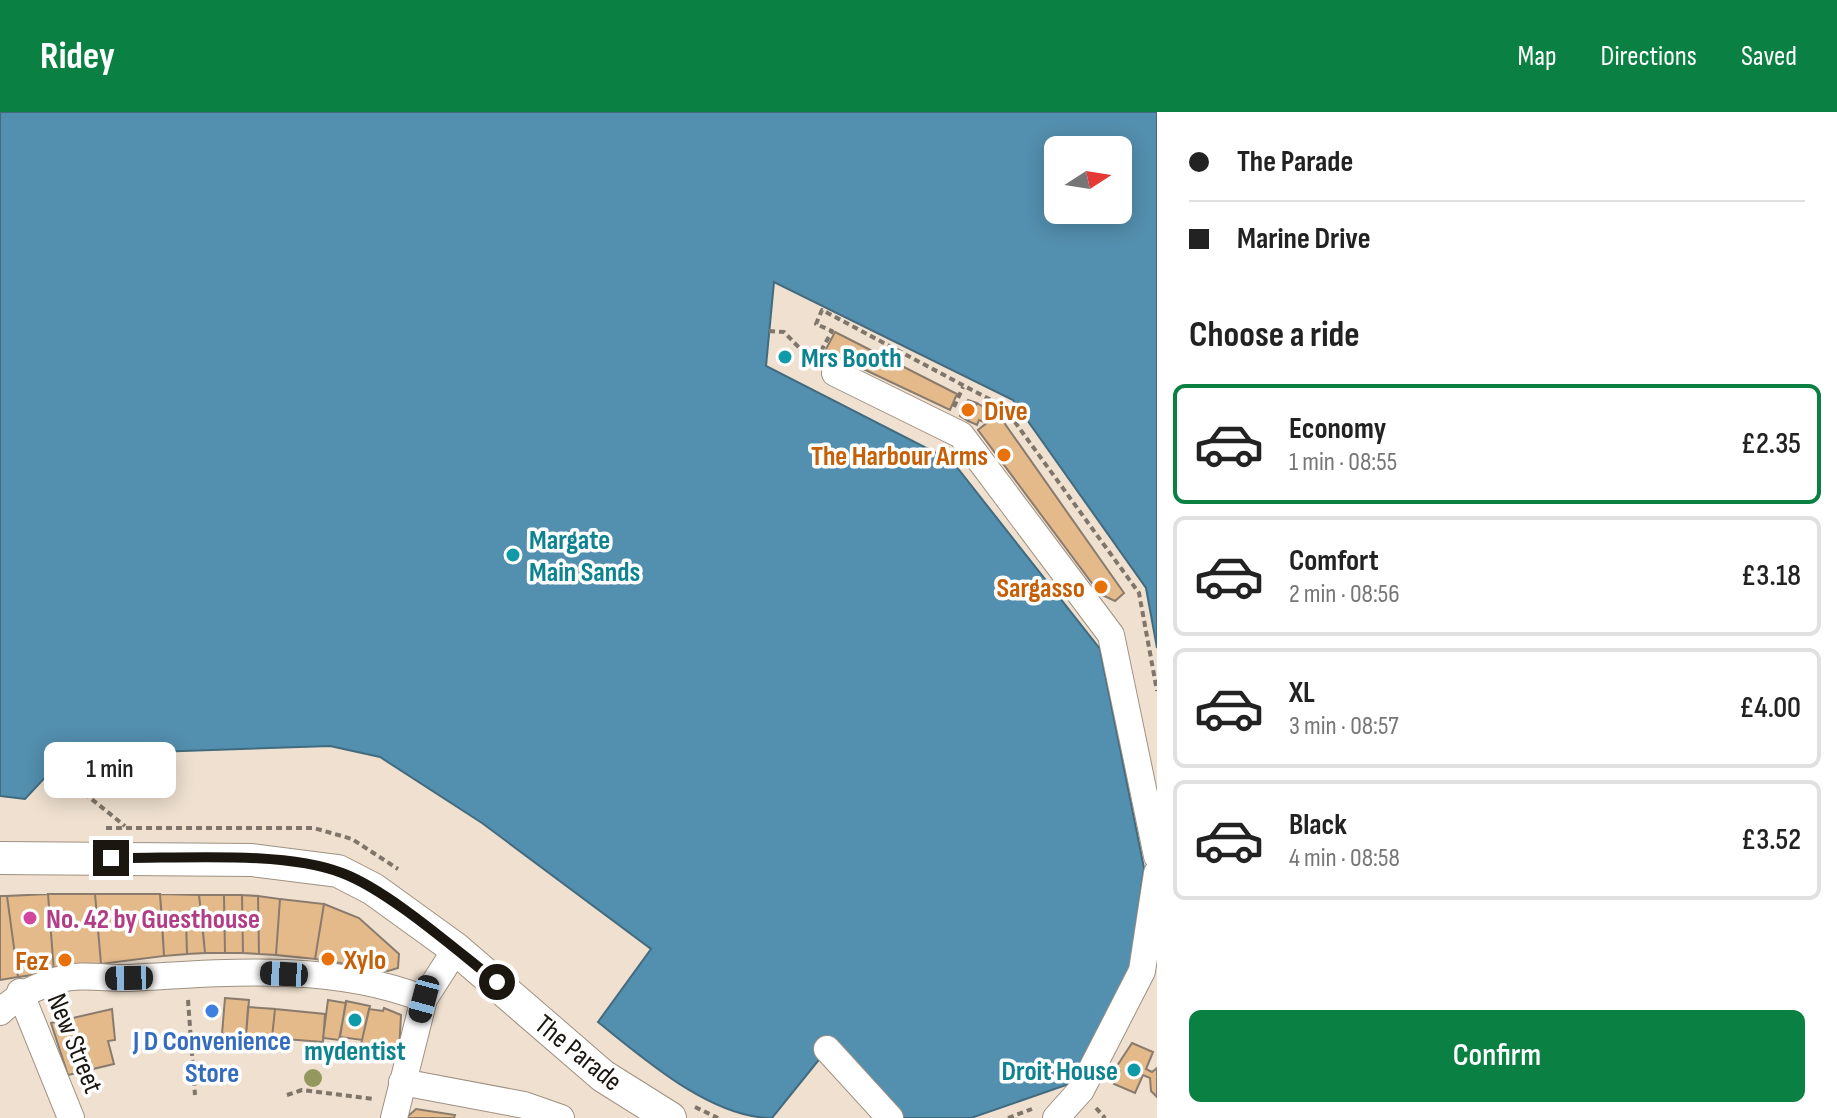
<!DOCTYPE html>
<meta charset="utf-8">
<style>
:root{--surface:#fff;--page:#f6f6f6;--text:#222;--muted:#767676;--line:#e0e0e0;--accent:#0b8043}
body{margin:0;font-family:"Sofia Sans Condensed",sans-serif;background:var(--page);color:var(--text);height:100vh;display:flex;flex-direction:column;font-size:30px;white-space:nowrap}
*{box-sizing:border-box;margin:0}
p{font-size:26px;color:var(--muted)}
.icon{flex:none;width:44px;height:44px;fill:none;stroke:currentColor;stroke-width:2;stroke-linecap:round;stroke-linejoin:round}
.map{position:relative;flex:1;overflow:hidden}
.details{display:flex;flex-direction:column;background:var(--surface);width:680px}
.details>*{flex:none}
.top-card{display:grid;align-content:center;height:176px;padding:0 32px;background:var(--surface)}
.needle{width:52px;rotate:78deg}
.tools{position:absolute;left:1044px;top:24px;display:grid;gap:16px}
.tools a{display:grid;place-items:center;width:88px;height:88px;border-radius:12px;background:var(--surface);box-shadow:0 4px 20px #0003;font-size:40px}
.end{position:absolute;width:36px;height:36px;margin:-18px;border:10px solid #1b1610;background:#fff;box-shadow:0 0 0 4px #fff}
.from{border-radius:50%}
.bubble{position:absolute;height:56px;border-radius:12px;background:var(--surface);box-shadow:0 4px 20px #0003;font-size:26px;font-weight:600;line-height:56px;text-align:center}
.car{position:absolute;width:24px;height:48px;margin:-24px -12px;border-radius:10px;box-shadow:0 0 6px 2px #0007;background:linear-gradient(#222 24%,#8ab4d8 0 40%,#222 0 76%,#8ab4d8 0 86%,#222 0)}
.top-card b{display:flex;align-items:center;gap:28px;height:76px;font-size:30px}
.top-card b+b{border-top:2px solid var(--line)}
.top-card i{width:20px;height:20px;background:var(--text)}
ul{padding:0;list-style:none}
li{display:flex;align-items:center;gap:24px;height:120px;margin:0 16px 12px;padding:0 16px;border:4px solid var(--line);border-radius:12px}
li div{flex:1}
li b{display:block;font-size:30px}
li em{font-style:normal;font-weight:600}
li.on{border-color:var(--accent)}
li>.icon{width:72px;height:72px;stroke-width:1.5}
h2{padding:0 32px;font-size:36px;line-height:96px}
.action{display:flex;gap:16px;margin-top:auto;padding:16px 32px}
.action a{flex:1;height:92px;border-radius:12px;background:var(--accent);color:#fff;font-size:32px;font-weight:600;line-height:92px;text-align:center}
header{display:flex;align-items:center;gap:48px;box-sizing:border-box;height:112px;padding:0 40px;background:var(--accent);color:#fff}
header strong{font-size:38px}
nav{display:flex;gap:44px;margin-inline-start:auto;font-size:28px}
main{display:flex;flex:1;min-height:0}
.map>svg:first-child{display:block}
.water{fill:#538fae;stroke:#426b7f;stroke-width:2;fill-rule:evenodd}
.building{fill:#e4ba8b;stroke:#897b6d;stroke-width:2}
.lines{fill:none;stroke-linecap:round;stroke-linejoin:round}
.minor-casing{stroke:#9f9182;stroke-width:28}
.major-casing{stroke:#9f9182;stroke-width:34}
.path{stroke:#7f756a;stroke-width:4;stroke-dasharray:6 4;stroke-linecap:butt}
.minor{stroke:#fff;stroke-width:26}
.major{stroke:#fff;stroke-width:32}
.tree{fill:#94985f}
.route{stroke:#1b1610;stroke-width:10}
.culture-dot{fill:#0f9aa8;stroke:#fff;stroke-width:3}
.food-dot{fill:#e8710a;stroke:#fff;stroke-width:3}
.hotel-dot{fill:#d1479c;stroke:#fff;stroke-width:3}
.shop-dot{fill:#3f7fe0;stroke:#fff;stroke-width:3}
.labels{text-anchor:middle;stroke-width:7;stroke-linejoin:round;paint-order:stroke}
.culture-label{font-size:28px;font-weight:bold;fill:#0d838f;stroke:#fff;text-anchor:start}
.food-label{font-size:28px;font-weight:bold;fill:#c56008;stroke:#fff;text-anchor:end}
.hotel-label{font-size:28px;font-weight:bold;fill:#b23c85;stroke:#fff;text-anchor:start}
.shop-label{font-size:28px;font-weight:bold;fill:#366cbe;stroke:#fff}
.street-label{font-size:28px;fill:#1b1610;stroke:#fff}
</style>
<header>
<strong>Ridey</strong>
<nav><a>Map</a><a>Directions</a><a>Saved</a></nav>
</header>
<main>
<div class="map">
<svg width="1157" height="1006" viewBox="0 0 1157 1006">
<rect width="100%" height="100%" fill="#efe0cf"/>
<path class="water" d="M0 0H1157V536L1146 476 1013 288 774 170 766 254 952 349 1100 537 1144 756 1130 857 1072 971 971 1006H903L834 929 772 1006C711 1006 644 947 598 910L651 837 482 711 380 645 330 634 66 643 25 687 0 684ZM1058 38H1118V98H1058Z"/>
<path class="building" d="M835 220 957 282 950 298 825 239Z
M968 288 977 291 968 309 960 304Z
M977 291 985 296 998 302 986 311 979 308 977 313 968 309Z
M998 302 1124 481 1115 489 1100 482 978 318Z
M48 782H95L101 852 54 860Z
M48 782 54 860 18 865 7 784Z
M95 782H160L164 844 101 852Z
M160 782 199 783 202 808 186 810V805L162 807Z
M199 783H224L225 841H205Z
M224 783H242L243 841H225Z
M242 783 258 784 259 842 243 841Z
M0 784H7L18 865 0 868Z
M258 784 280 787 276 843 259 842Z
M280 787 324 792 315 847 276 843Z
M324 792 359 806 399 842 398 856 388 859 315 847Z
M186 805 187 842 164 844 162 807Z
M202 808 205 841 187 842 186 810Z
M225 886 249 888 246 924 222 922Z
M328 888 346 891 339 928 323 926Z
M346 889 370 894 362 928 340 925Z
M248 895 275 897 272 926 246 924Z
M384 896 401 903 399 941 360 937 369 897 383 899Z
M112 897 115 928 108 929 114 952 68 963 51 911Z
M275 897 325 902 323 930 272 926Z
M1132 931 1153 940 1146 957 1152 960 1157 956V985L1151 979 1150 966 1143 963 1135 981 1114 972 1120 959 1115 957Z
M416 997 455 1003 454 1006H406Z"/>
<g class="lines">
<g class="minor-casing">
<path id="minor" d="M835 261 961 323 1111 523 1157 744
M20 880 71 1006
M0 900C18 883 35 875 58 868 79 861 109 867 131 866 227 860 333 851 424 887
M827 937 890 1006
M402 970 524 993 561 1006
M394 1006 424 887 456 837
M1056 1006 1081 978 1142 859 1157 761"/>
</g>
<g class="major-casing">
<path id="major" d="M0 746 252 748 338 759 373 777 456 837 603 964 670 1006"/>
</g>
<path class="path" d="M769 219 784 220 814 251
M821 239 832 219 816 212 822 198 1004 295 1139 481 1157 579
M954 295 963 275
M53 656 125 714
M106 716H314L352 727 398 757
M188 888 195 983
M287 983 302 978 374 987
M695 995 718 1006
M1096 996 1105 1006
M1008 1006 1032 997"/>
<use href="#minor" class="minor"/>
<use href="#major" class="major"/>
</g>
<circle class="tree" cx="313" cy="966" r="9"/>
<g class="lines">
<path class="route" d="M111 746C176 747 283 738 342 761 388 778 456 838 497 870"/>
</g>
<g class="culture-dot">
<circle cx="785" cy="245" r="8"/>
<circle cx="513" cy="443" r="8"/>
<circle cx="355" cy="908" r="8"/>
<circle cx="1134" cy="958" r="8"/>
</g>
<g class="food-dot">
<circle cx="968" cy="298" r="8"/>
<circle cx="1004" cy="343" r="8"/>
<circle cx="1101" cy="475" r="8"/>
<circle cx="328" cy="847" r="8"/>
<circle cx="65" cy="848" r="8"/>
</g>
<circle class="hotel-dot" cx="30" cy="806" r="8"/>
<circle class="shop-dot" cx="212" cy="899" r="8"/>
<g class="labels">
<g class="culture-label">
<text x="801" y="255">Mrs Booth</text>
<text x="529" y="437">Margate<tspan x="529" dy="32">Main Sands</tspan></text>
<text x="355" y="948" text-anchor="middle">mydentist</text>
<text x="1118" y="968" text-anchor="end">Droit House</text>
</g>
<g class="food-label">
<text x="984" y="308" text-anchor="start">Dive</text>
<text x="988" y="353">The Harbour Arms</text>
<text x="1085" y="485">Sargasso</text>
<text x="344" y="857" text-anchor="start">Xylo</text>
<text x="49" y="858">Fez</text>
</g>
<g class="hotel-label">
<text x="46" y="816">No. 42 by Guesthouse</text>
</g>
<g class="shop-label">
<text x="212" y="938">J D Convenience<tspan x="212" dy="32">Store</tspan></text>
</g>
<g class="street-label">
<text transform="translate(76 931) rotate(68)" y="10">New Street</text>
<text transform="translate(579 940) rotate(39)" y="10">The Parade</text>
</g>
</g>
</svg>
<div class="tools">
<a><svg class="needle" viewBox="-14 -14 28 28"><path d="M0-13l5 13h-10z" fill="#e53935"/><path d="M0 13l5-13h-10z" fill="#767676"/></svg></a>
</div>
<i class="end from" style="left:497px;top:870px"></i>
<i class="end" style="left:111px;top:746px"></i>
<div class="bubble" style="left:44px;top:630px;width:132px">1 min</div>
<i class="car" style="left:284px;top:862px;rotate:273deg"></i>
<i class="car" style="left:129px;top:866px;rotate:269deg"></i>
<i class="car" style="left:424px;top:887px;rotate:195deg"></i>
</div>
<section class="details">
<div class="top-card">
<b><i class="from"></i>The Parade</b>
<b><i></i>Marine Drive</b>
</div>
<h2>Choose a ride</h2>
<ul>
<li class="on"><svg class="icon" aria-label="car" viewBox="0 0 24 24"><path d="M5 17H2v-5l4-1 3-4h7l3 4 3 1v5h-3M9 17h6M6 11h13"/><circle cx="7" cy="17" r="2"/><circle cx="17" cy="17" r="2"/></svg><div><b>Economy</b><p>1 min · 08:55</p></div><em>£2.35</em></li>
<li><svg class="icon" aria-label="car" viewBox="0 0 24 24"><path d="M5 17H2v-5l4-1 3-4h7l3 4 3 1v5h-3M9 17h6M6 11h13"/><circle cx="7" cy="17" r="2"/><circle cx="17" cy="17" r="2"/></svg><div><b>Comfort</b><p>2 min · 08:56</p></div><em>£3.18</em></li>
<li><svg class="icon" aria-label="car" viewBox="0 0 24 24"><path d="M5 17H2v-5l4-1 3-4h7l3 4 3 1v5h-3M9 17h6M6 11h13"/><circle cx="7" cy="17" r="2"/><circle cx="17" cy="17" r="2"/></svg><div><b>XL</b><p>3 min · 08:57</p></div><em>£4.00</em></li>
<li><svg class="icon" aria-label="car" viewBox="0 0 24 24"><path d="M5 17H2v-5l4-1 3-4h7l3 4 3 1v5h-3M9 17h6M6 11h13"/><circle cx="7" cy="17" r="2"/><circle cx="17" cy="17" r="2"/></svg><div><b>Black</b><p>4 min · 08:58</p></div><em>£3.52</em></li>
</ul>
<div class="action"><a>Confirm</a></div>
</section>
</main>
